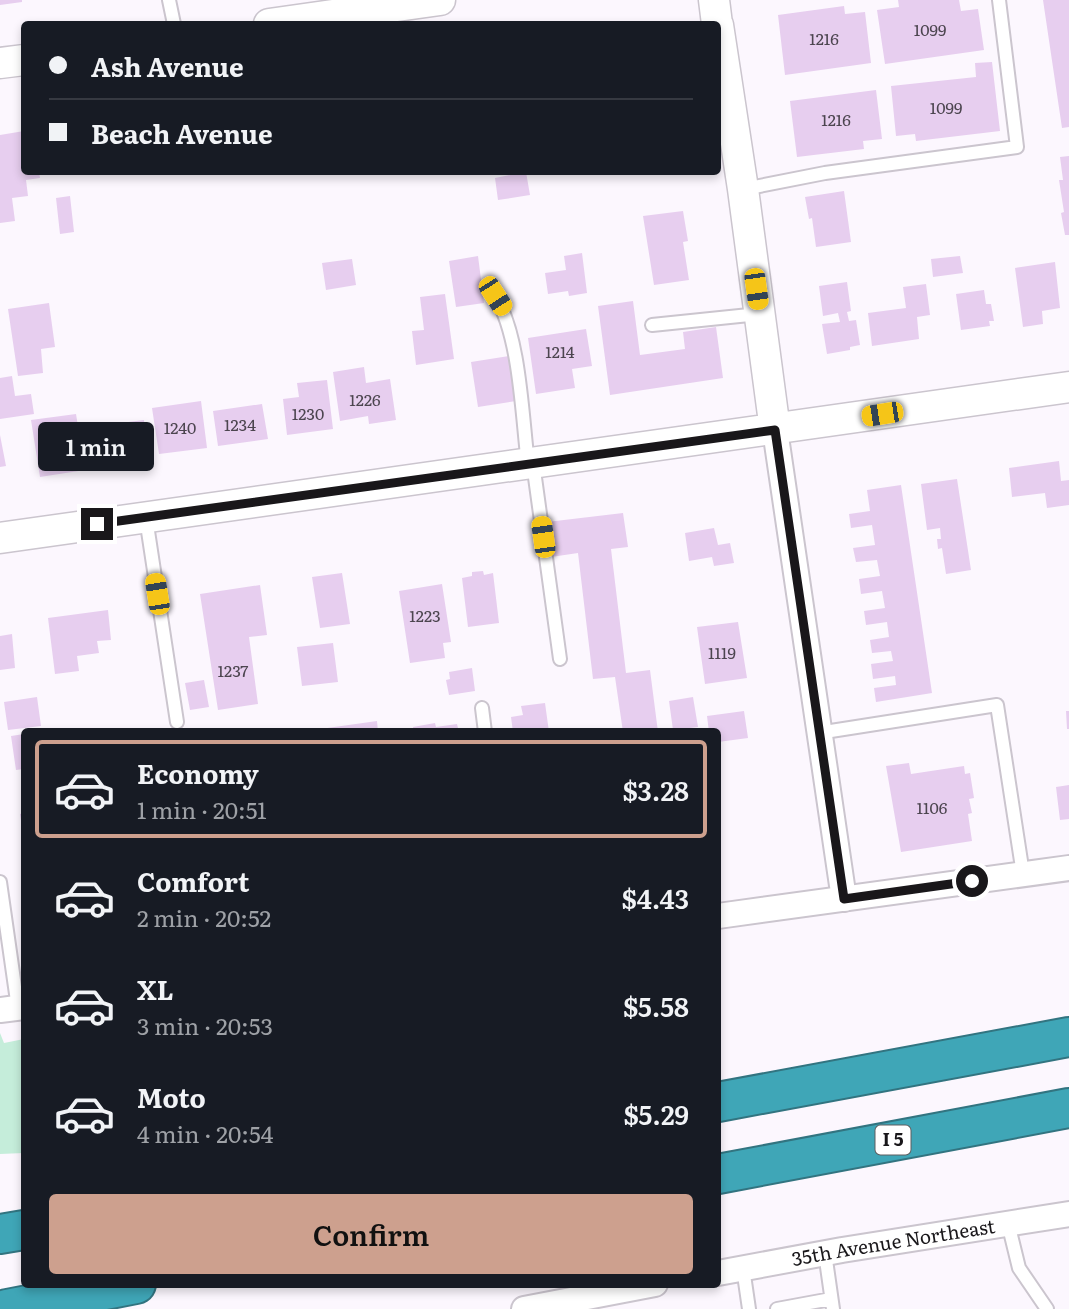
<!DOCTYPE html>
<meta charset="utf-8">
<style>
:root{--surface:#171b24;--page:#20242c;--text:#f1f3f6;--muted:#9ea1a6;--line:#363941;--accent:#cda08e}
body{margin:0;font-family:Literata,serif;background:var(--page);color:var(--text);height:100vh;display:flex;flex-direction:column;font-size:26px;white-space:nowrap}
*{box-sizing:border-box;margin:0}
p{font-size:23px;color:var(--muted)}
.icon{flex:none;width:38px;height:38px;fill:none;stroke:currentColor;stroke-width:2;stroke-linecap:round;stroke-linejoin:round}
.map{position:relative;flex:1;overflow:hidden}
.details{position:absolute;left:21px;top:728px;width:700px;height:560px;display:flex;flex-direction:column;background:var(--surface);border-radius:7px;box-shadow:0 4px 10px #0003}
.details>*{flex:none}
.banner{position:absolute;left:21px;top:21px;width:700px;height:154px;border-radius:7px;box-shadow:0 4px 10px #0003;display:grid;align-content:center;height:154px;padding:0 28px;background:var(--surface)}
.end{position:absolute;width:32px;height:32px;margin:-16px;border:9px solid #19171a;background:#fff;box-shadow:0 0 0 4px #fff}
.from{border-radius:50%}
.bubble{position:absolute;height:49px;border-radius:7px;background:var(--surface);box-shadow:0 4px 10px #0003;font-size:23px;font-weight:600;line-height:49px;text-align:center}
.car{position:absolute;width:21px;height:42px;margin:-21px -10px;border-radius:9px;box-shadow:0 0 5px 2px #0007;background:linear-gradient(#f5c518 24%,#345 0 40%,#f5c518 0 76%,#345 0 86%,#f5c518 0)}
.banner b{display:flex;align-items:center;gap:24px;height:66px;font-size:26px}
.banner b+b{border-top:2px solid var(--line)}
.banner i{width:18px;height:18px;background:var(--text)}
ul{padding:12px 0 0;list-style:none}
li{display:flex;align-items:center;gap:21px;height:98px;margin:0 14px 10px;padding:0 14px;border:4px solid transparent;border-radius:7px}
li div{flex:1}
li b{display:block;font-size:26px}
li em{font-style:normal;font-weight:600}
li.selected{border-color:var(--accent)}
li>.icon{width:63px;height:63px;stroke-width:1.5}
.action{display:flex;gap:14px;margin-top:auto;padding:14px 28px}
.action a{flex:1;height:80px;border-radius:7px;background:var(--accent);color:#111;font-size:28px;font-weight:600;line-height:80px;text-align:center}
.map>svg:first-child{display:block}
.green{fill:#c5edda}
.building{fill:#e7ceef}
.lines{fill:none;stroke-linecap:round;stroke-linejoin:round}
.service-casing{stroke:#cbc5ce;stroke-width:16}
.minor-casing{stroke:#cbc5ce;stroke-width:28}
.tertiary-casing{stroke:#cbc5ce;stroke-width:33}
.motorway-casing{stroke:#327480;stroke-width:42}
.service{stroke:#fff;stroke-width:12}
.minor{stroke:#fff;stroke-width:24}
.tertiary{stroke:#fff;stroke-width:30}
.motorway{stroke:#3fa6b7;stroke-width:38}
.route{stroke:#19171a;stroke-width:9}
.labels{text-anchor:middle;stroke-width:6;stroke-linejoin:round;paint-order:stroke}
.number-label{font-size:16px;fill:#4c454f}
.shield{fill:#fff;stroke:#5e5d5f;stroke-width:2}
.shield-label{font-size:18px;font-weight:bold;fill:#19171a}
.street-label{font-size:19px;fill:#19171a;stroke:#fff}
</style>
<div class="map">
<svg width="1069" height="1309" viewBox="0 0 1069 1309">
<rect width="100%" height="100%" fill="#fcf7fe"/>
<path class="green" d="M0 1033 4 1043 24 1039V1153L0 1154Z"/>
<path class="building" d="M0 0H22V2L0 5Z
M898 0H959L961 11 978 9 984 50 885 64 877 10 899 7Z
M1043 0H1069V127L1062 128Z
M844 6 845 14 865 12 871 63 785 75 778 15Z
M992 62 1000 131 916 141 915 134 896 136 891 86 976 77 975 63Z
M876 90 882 139 863 141 864 149 797 157 790 101Z
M24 131V172H39L40 178 26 180 28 196 12 198 15 221 0 223V135Z
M1069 156V235H1065L1061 213 1064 212 1059 180H1063L1060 157Z
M526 172 530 195 498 200 495 178Z
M844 191 851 242 816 247 812 218 809 219 805 197Z
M70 196 74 232 60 234 56 198Z
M683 211 688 241 683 242 689 280 654 285 643 216Z
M582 253 587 293 569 296 568 291 548 294 545 273 566 270 564 256Z
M478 256 484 303 456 307 449 261Z
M960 256 963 273 933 277 931 259Z
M352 259 356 285 326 290 322 263Z
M1055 262 1060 308 1042 311 1043 324 1023 327 1015 268Z
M847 282 851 311 847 312 849 321 856 320 860 345 850 347V350L827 354 822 324 840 322 838 313 823 316 819 286Z
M926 284 930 315 917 317 919 339 872 346 868 313 906 308 903 287Z
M984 290 986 304H991L994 321H989L990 326 961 330 956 294Z
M445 294 454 359 416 365 412 331 424 330 420 297Z
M633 301 640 355 685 349 683 332 716 327 723 378 610 395 598 306Z
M49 303 55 347 41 349 43 373 18 376 8 309Z
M586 329 592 366 572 369 575 388 536 394 528 338Z
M509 356 516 401 478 407 471 362Z
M364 367 366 383 390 379 396 420 369 424 368 416 340 421 333 372Z
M12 376 15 396 31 394 34 414 0 419V378Z
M327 380 333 429 287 435 283 399 299 397 297 383Z
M201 401 207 448 159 454 152 408Z
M262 404 268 439 218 446 213 411Z
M76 414 85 470 40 477 31 420Z
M144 420 147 449 122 452 123 458 93 462 89 427Z
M0 435 6 466 0 467Z
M1059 461 1061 481 1069 480V505L1047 508 1045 493 1012 497 1009 468Z
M957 479 971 570 946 574 942 548 938 549 937 539H941L940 528 927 530 921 484Z
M901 485 932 693 876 702 874 688 896 685 895 676 873 679 871 664 893 661 891 651 872 653 870 640 889 637 887 622 866 625 864 611 885 608 882 591 861 594 859 579 880 576 877 560 856 562 853 548 875 545 872 525 851 528 849 514 870 511 867 490Z
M623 513 628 547 611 549 626 673 650 670 658 732H623L615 677 593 679 578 553 551 557 547 522Z
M714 528 718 545 730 543 734 563 714 566 712 557 689 561 685 533Z
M483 571 484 575 493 573 499 623 468 627 462 578 472 576V572Z
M342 573 350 624 320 628 312 577Z
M442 584 451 642 443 643 445 658 410 663 399 591Z
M260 585 267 635 249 637 258 704 218 710 200 594Z
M108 610 111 640 97 641 99 653 77 656 79 671 55 674 48 618Z
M738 622 747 678 705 684 697 627Z
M12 634 15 668 0 670V636Z
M333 643 338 682 302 686 297 647Z
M472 668 475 691 449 695 446 680 450 679 449 672Z
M204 680 209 707 190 710 185 683Z
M37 697 41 726 8 730 4 702Z
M693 697 698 727 673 730 669 701Z
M545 703 549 732H513L511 717 523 715 521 706Z
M744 711 748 738 718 742V732H709L707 716Z
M1066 711H1069V729H1067Z
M377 721 378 732H313V730Z
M435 723 436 727 457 724 459 732H414L413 727Z
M24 734V769L16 770 11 736Z
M909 763 911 774 964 766 965 774 970 773 974 798 969 799 972 813 968 814 972 841 901 852 886 766Z
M1069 785V819L1060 820 1056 787Z
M24 813V834H23L20 814Z"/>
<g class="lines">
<g class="service-casing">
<path id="service" d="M169 0 174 24
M744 189 825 173 1017 147 999 0
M495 296C520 335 522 416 528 464
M652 325 759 314
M533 463 560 659
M146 518 177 722
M482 708 485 732
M818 733 997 705 1023 874
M0 882 18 1008
M1008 1223 1019 1268 1047 1309
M825 1253 833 1309
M743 1268 749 1309
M777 1309 831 1299"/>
</g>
<g class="minor-casing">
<g id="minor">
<path d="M775 430 844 899"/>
<path d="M718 916 1069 868"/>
<path d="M0 1010 24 1007"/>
<path id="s1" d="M718 1273 842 1250 1069 1214"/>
<path d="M524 1309 655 1284"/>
</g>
</g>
<g class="tertiary-casing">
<path id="tertiary" d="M714 0 717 24
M269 24 440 0
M718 25 743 189 775 430
M0 63 24 60
M0 538 1069 387"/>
</g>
<g class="motorway-casing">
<path id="motorway" d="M718 1102 1069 1037
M718 1174 1069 1108
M0 1234 24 1230
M7 1309 136 1284"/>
</g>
<use href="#service" class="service"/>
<use href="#minor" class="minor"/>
<use href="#tertiary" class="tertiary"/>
<use href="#motorway" class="motorway"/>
</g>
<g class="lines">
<path class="route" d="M97 524 775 430 844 899 972 881"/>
</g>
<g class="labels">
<g class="number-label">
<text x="930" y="36">1099</text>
<text x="824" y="45">1216</text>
<text x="946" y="114">1099</text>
<text x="836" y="126">1216</text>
<text x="560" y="358">1214</text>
<text x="365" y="406">1226</text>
<text x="308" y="420">1230</text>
<text x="240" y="431">1234</text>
<text x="180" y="434">1240</text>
<text x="425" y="622">1223</text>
<text x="722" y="659">1119</text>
<text x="233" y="677">1237</text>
<text x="932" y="814">1106</text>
</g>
<rect class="shield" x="875.5" y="1125.5" width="35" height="29" rx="5"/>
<g class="shield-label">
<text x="893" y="1146">I 5</text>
</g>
<g class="street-label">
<text dy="7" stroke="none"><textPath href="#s1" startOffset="178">35th Avenue Northeast</textPath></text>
</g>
</g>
</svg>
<i class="end from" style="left:972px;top:881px"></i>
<i class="end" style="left:97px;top:524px"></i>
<div class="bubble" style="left:38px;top:422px;width:116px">1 min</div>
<i class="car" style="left:756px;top:289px;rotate:172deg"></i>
<i class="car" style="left:495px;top:296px;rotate:147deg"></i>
<i class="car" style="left:882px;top:414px;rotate:261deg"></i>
<i class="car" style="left:543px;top:537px;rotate:352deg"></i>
<i class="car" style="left:157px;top:594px;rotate:351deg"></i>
<div class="banner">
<b><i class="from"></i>Ash Avenue</b>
<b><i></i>Beach Avenue</b>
</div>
<section class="details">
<ul>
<li class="selected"><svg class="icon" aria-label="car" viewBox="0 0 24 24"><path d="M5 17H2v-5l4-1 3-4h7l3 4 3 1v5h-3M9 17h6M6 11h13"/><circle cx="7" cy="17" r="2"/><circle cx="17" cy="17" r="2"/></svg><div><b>Economy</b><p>1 min · 20:51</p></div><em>$3.28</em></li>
<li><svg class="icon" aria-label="car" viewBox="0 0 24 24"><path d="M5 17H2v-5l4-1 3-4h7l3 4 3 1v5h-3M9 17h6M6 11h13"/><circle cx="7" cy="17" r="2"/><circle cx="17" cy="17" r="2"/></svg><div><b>Comfort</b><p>2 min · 20:52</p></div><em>$4.43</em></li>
<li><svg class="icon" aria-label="car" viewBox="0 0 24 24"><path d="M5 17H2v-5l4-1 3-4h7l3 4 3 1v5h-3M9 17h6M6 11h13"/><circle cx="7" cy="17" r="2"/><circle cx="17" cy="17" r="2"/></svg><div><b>XL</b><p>3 min · 20:53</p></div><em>$5.58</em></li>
<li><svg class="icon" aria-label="car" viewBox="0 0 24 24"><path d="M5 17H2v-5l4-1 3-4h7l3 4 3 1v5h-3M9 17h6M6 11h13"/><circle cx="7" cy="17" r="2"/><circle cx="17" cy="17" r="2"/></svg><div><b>Moto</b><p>4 min · 20:54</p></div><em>$5.29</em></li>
</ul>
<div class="action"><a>Confirm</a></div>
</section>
</div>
